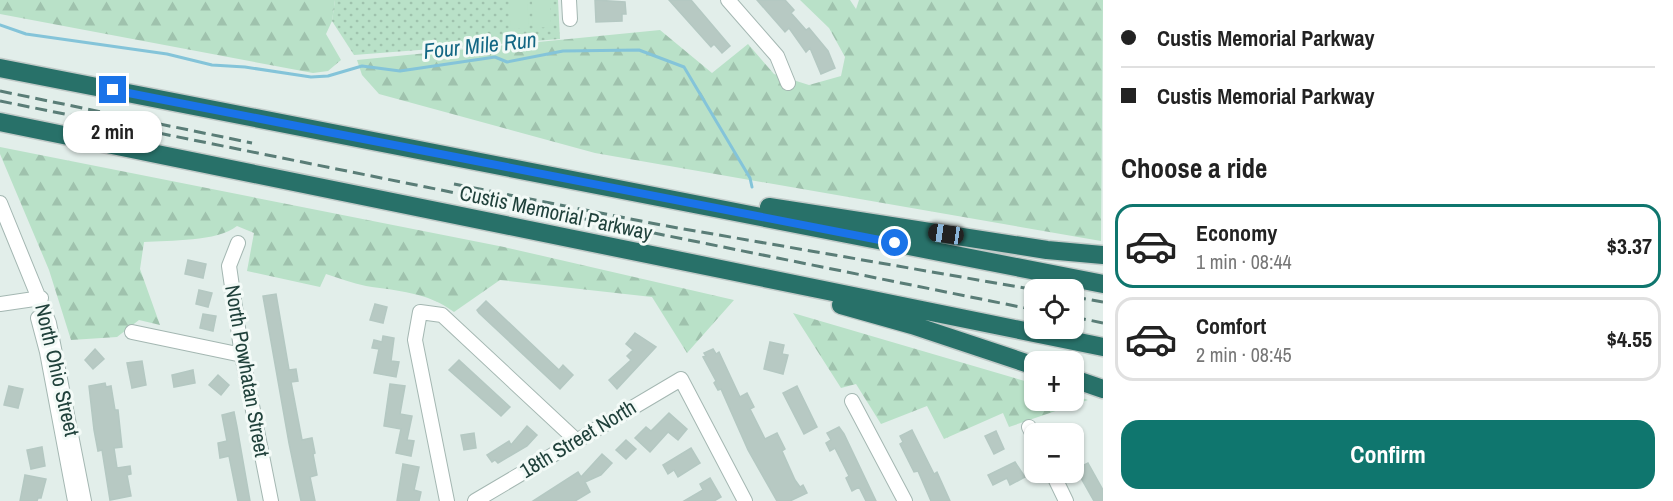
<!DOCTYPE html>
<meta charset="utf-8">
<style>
:root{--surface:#fff;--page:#f6f6f6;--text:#222;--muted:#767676;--line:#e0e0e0;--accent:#0f766e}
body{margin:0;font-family:"Archivo Narrow",sans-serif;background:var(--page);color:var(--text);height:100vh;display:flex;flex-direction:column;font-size:22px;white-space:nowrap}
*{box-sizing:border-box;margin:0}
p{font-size:20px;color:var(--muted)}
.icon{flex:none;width:33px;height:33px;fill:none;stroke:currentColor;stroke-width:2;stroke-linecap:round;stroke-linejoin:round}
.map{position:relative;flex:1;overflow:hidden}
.panel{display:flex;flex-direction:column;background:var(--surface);width:570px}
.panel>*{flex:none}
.banner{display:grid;align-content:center;height:132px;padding:0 18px;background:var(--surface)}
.fabs{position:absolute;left:1024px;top:279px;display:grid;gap:12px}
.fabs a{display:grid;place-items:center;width:60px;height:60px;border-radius:12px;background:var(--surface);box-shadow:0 2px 4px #0004;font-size:30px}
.end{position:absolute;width:27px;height:27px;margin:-14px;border:8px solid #1a73e8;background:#fff;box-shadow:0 0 0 3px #fff}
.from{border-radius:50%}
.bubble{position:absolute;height:42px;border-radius:18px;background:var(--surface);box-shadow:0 2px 4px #0004;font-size:20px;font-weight:700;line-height:42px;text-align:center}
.car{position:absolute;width:18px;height:36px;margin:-18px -9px;border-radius:8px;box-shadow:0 0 4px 2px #0007;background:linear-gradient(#222 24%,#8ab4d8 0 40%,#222 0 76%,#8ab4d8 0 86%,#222 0)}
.banner b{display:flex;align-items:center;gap:21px;height:57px;font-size:22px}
.banner b+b{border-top:2px solid var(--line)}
.banner i{width:15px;height:15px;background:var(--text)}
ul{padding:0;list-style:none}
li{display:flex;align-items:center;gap:18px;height:84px;margin:0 12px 9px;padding:0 6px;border:3px solid var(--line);border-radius:18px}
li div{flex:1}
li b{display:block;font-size:22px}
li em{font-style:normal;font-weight:700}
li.on{border-color:var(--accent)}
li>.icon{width:54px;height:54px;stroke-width:1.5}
h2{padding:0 18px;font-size:27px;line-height:72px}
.button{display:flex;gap:12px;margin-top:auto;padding:12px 18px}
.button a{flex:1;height:69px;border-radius:18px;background:var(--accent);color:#fff;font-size:24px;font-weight:700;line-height:69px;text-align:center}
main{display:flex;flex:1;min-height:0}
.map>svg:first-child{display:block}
.forest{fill:url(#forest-firs)}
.park{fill:url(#park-dots)}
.pitch{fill:#b9e1c8}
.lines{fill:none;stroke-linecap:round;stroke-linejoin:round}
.stream{stroke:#84c4d9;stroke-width:3}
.building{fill:#b7c9c3;stroke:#b4c8c2;stroke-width:1.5}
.minor-casing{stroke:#a4b7b2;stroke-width:16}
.highway-casing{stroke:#c1cac8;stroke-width:21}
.minor{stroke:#fff;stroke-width:14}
.highway{stroke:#287169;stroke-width:18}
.rail{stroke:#5a7d77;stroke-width:3;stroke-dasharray:12 6;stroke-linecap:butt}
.route{stroke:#1a73e8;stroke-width:8}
.labels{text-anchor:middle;stroke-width:6;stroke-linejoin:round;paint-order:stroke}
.street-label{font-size:21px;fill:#20413b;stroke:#f3faf7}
.water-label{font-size:22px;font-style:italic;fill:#136784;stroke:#f3faf7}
</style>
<main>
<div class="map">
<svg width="1103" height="501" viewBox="0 0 1103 501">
<defs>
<pattern id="forest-firs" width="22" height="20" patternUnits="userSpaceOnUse" patternTransform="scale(1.5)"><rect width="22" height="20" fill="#b9e1c8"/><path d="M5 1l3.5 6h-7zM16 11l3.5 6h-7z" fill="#9fc2ad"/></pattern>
<pattern id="park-dots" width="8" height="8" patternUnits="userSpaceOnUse" patternTransform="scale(1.5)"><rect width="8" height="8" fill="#b9e1c8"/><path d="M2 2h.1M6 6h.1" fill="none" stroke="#9fc2ad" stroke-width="1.8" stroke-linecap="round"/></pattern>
</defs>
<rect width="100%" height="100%" fill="#e2eeea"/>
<path class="forest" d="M0 0H335L332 21 326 34 341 60 328 71 313 73 0 14Z
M800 0H850L856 9 859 0H1103L1101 241 595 153 379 94 362 75 357 60 660 30 712 73 748 44 774 74 809 85 841 76 845 57 829 28Z
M0 147 504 247 734 300 687 353 652 297 500 280 454 312C427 292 398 291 366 286 352 283 339 278 326 274L320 287 247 271 254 233 237 226C217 242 170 240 144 242L140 269 160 325 139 320 117 337 71 340 49 270 0 154Z
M793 313 1035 384V400H1074V395L1088 400 1009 427 1003 413 944 439 927 406 881 424 856 384 841 388Z"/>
<path class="park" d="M335 0H558L560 39 354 55 332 21Z"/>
<path class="pitch" d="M509 0H527L529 28 511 29Z
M532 0H550L551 27 533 28Z"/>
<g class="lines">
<path class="stream" d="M0 25 26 34 167 54 212 65 245 67 311 77 328 76 362 66 400 71 495 57 507 62 563 51 639 50 684 67 750 178 752 187"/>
</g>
<path class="building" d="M595 0 625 2 626 14H622V21L596 22Z
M669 0H691L730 46 722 53 714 44 711 47Z
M757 0H785L794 10 791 13 806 30 809 28 828 51 835 68 821 74 810 48 806 52 789 28 785 32Z
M188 260 206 264 203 278 185 274Z
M199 290 212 293 208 307 196 304Z
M276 294 289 370 296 369 298 381 291 382 302 440 312 438 315 453 313 454 317 475 310 477 315 501H301L289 443 263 296Z
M486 301 559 370 563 365 573 375 560 389 479 313 477 310Z
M375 304 387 307 383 323 370 320Z
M203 314 216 316 213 331 200 328Z
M635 333 656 347 617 389 609 380 631 360 627 356 633 350 626 344Z
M383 336 394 338 391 361 399 362 396 377 374 373 379 349 372 348 374 340 382 342Z
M770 342 784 345 782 354 788 355 783 374 764 369Z
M95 349 104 359 93 369 85 360Z
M713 349 716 354 719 352 740 397 747 393 754 407 750 409 765 439 777 433 785 449 782 451 795 480 800 487 803 485 807 493 790 501H777L748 450 721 389 718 390 714 383 716 381 703 357 706 356 704 353Z
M459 360 510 407 501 416 449 370Z
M142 361 146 385 132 388 127 363Z
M193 370 195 383 174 387 172 375Z
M218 375 229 385 221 395 209 385Z
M105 383 106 387 111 386 115 410H118L122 447 114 448 117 468 130 466 131 474 127 475 131 496 110 500 102 450 98 451 94 430 89 386Z
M390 384 405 386 400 414 412 416 407 440 414 441 411 456 396 453 401 429 384 426Z
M9 386 23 389 18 408 4 405Z
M797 386 817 427 804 434 783 393Z
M234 412 237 427 250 501H238L229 456 220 458 218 443 227 441 222 415Z
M669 413 687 429 678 440 668 432 650 452 635 438 646 427 651 431Z
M527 426 537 435 527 446 498 463 495 460 492 462 487 455 509 441 511 445Z
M839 427 844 434 876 501H866L859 487 852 491 846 478 849 476 835 448 830 451 826 443 831 440 827 433Z
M912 430 934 474 937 472 950 501H931L918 471 914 472 900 444 903 442 900 436Z
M996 431 1004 449 994 454 985 436Z
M474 433 476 448 464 450 461 435Z
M626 440 636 449 626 459 616 450Z
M42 447 45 466 31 469 27 450Z
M691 448 700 463 678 477 674 470 668 474 663 465Z
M602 454 612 463 601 475 585 482 590 492 575 501H533L578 472 581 477Z
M1015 462 1025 477 1010 485 1007 478 993 485 988 475Z
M1088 463 1103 490V501H1094L1076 469Z
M403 464 419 467 414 490 421 492 419 501H397Z
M25 475 46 479 41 498H38L37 501H20Z
M710 478 721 497 714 501H684L703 490 700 484Z"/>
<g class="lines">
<g class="minor-casing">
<path id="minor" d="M569 0 570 19
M728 0 777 56 788 83
M0 203 49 323 84 501
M238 243 229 266 242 355 271 501
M0 304 41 298
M38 318 47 352 75 501
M132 332 242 355
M852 401 905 501
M1029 427 1035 439
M1052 472 1066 501
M447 501 415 340 420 312 442 315 576 440
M475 501 681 379 745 501"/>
</g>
<g class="highway-casing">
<path id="highway" d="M0 68 1103 284
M0 122 1103 347
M769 207 1047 250 1103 255
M841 305 912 325 1035 366
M1074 379 1103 389"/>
</g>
<use href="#minor" class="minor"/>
<use href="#highway" class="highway"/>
<path class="rail" d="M0 91 252 143
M0 101 1035 310
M454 184 661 225 1036 290
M1074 297 1103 302
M1074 317 1103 323"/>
</g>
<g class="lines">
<path class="route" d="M113 90 895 243"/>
</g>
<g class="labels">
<g class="street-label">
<text transform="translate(556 213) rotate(12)" y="7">Custis Memorial Parkway</text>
<text transform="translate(57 370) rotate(77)" y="7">North Ohio Street</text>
<text transform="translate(247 371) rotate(80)" y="7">North Powhatan Street</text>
<text transform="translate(578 439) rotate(-31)" y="7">18th Street North</text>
</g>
<g class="water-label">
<text transform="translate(480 45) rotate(-6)" y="8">Four Mile Run</text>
</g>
</g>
</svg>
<div class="fabs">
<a><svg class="icon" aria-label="locate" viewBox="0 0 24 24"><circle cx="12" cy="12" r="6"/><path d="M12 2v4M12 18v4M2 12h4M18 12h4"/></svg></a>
<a>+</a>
<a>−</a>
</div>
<i class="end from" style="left:895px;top:243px"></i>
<i class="end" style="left:113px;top:90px"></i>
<div class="bubble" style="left:63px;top:111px;width:99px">2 min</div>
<i class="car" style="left:946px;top:234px;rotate:278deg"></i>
</div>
<section class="panel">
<div class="banner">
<b><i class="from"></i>Custis Memorial Parkway</b>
<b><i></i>Custis Memorial Parkway</b>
</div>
<h2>Choose a ride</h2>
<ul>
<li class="on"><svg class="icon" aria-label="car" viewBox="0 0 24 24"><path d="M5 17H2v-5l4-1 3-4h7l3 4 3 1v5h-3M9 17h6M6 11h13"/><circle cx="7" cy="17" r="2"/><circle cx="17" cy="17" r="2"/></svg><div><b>Economy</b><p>1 min · 08:44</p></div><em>$3.37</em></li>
<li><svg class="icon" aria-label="car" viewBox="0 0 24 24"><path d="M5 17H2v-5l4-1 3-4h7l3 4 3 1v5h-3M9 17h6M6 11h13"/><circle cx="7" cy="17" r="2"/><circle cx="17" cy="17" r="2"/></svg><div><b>Comfort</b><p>2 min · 08:45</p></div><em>$4.55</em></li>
</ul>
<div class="button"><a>Confirm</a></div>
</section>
</main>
